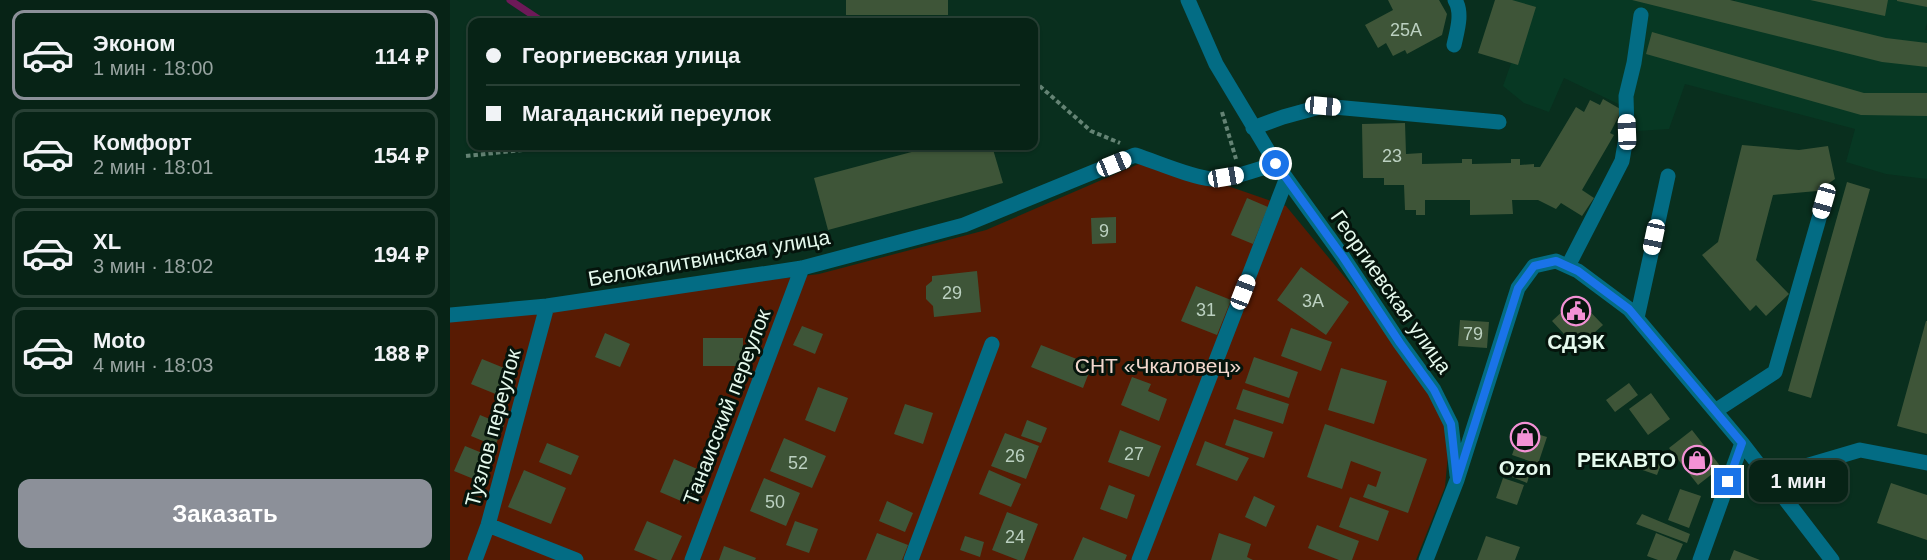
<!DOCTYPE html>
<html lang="ru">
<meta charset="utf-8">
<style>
:root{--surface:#072316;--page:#102b1f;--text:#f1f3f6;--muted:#98a4a1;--line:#284035;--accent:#8c9099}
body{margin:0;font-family:Helvetica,sans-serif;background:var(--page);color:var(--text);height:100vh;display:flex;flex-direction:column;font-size:22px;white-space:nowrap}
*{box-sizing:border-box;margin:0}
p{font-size:20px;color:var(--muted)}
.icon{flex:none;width:33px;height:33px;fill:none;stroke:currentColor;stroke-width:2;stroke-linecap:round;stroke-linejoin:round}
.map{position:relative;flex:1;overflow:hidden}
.sheet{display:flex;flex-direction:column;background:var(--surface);width:450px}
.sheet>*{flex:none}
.guide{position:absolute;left:18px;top:18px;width:570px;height:132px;border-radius:12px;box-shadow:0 2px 4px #0004,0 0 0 2px var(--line);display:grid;align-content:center;height:132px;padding:0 18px;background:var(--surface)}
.end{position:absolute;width:27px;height:27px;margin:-14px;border:8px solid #1a73e8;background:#fff;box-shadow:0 0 0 3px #fff}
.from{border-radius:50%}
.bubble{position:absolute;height:42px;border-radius:12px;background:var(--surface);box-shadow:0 2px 4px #0004,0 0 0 2px var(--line);font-size:20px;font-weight:700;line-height:42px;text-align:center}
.car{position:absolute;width:18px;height:36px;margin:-18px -9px;border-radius:8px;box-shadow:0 0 4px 2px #0007;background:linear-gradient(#fff 24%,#345 0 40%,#fff 0 76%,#345 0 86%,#fff 0)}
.guide b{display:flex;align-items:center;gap:21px;height:57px;font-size:22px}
.guide b+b{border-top:2px solid var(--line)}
.guide i{width:15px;height:15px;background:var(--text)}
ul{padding:10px 0 0;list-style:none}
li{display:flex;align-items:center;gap:18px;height:90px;margin:0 12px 9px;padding:0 6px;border:3px solid var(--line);border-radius:12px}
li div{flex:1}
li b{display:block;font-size:22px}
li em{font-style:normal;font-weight:700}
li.on{border-color:var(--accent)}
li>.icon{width:54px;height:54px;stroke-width:1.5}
.cta{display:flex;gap:12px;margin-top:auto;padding:12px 18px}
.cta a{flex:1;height:69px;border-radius:12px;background:var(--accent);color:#fff;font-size:24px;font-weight:700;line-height:69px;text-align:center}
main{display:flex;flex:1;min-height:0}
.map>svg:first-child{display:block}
.built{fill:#073823}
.green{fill:#581b03}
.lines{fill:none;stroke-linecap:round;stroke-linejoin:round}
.stream{stroke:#6d1958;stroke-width:7}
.building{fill:#3e5538}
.path{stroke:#648374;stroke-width:4;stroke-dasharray:4.5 3;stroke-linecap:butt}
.minor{stroke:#036c84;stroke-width:15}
.route{stroke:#1a73e8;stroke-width:8}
.labels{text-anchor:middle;stroke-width:6;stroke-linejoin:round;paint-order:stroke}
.number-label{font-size:18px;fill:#bbd0c0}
.street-label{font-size:21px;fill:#e5f9ed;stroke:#05140c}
.poi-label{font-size:21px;font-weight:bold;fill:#e5f9ed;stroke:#05140c}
.park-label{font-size:21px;fill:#f2d7cd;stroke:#05140c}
</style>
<main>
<section class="sheet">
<ul>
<li class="on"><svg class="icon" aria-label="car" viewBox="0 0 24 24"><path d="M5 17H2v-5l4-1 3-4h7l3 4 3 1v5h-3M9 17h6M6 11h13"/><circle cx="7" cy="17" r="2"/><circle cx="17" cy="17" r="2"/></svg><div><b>Эконом</b><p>1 мин · 18:00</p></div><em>114 ₽</em></li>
<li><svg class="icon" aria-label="car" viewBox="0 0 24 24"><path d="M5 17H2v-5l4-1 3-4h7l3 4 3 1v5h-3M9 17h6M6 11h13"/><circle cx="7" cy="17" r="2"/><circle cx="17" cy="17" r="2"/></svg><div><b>Комфорт</b><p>2 мин · 18:01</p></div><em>154 ₽</em></li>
<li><svg class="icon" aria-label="car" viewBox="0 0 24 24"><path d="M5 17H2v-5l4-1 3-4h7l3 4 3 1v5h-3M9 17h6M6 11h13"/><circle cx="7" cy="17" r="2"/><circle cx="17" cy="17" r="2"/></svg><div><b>XL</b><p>3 мин · 18:02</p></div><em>194 ₽</em></li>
<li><svg class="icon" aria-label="car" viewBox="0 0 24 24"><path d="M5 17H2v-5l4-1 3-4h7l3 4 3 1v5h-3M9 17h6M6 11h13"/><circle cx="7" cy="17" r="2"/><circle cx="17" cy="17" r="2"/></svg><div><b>Moto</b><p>4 мин · 18:03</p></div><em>188 ₽</em></li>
</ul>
<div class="cta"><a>Заказать</a></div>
</section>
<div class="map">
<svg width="1477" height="560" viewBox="0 0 1477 560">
<rect width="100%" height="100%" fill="#092f1e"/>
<path class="built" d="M1048 0H1261L1283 6 1285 0H1477V23L1475 30H1477V179L1436 174 1396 162 1405 129 1235 84 1219 129 1187 131 1183 111 1114 78 1099 112 1074 103 1053 86 1074 27Z"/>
<path class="green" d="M700 159 836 206 988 390 1000 433 995 487 966 560H0V318L369 274 536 230Z"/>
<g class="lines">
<path class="stream" d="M60 0 93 22"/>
</g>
<path class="building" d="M396 0H498V15H396Z
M938 0H989L997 14 992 35 957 54 955 50 943 56 936 43 928 48 915 25 943 10Z
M1045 0H1062L1086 7 1068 65 1028 53Z
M1182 0H1280L1436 38 1477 43V67L1432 62Z
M1360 0H1438L1435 16Z
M1447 0H1477V7L1447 1Z
M1202 32 1414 93H1477V116L1411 115 1196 54Z
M1153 99 1172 110 1160 133 1164 135 1132 190 1144 198 1132 216 1111 203 1106 209 1088 200H1062L1063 214 1020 215V200H975V215H966V210H955L954 185H934V178H913L912 124 955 123 956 154 972 153V164L1012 163V159H1022V164L1061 163V159H1070V165L1084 164V167H1090L1126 107 1134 112 1140 100 1150 105Z
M1292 145 1349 150 1378 146 1385 179 1367 191 1323 195 1306 260 1339 294 1316 316 1306 305 1300 311 1252 255 1268 242Z
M484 146H542L553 183 378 230 364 178Z
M1397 182 1420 189 1361 398 1338 391Z
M797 198 818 207 803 244 781 235Z
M666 217V243L642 244 641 218Z
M851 267 899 302 876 335 827 300Z
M527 271 531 312 484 317 483 306 476 299V286L482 281V276Z
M746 286 781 300 767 335 731 321Z
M1127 298 1153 325 1127 348 1102 321Z
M1010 320 1039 322 1037 348 1008 346Z
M1476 321H1477V434L1447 426Z
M352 326 373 334 365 354 343 345Z
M841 328 882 342 871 371 831 356Z
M155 333 180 344 170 367 145 357Z
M253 338H293V366H253Z
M591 345 642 365 633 388 581 367Z
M804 357 848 372 839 398 795 383Z
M32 359 59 370 48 395 21 384Z
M891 368 937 381 924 424 878 410Z
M682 377 701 384 698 391 717 399 709 421 671 405Z
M1179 383 1188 395 1165 412 1156 400Z
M368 387 398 398 385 432 355 420Z
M793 389 839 404 833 424 786 409Z
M1201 393 1220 419 1198 435 1179 409Z
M455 404 483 413 473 444 444 434Z
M30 415 54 425 45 446 21 436Z
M784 419 823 432 814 458 775 445Z
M577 420 597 428 591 443 571 436Z
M875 424 977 459 958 513 913 497 918 484 926 487 931 472 901 461 892 489 857 477Z
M1071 429 1097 437 1088 464 1062 455Z
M670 430 711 446 699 477 658 462Z
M1242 430 1271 467 1248 485 1219 448Z
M555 433 589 446 576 479 541 466Z
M334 438 376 456 362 488 320 471Z
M755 441 799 458 787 481 746 465Z
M97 443 129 456 121 475 89 462Z
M15 446 42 457 31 482 4 471Z
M1184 451 1212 462 1207 475 1178 465Z
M224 459 252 471 238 504 210 492Z
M1058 461 1081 470 1077 483 1054 474Z
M74 470 116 488 101 524 58 507Z
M539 470 571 484 561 507 529 494Z
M314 478 350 493 336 526 300 511Z
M1053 478 1074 485 1067 505 1046 498Z
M1441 483 1477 495V540L1427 523Z
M659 485 685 495 677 519 650 509Z
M1230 489 1251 496 1239 528 1218 520Z
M804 496 825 506 816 527 795 517Z
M900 497 939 511 928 541 889 527Z
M437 501 463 513 455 532 429 521Z
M557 512 588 524 574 560H568L542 550Z
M1192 514 1240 534 1237 543 1186 524Z
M197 521 232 536 221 560H208L184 550Z
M345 521 368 529 359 553 336 545Z
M867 525 909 541 902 560H889L858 548Z
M427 533 458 545 452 560H416Z
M769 533 801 544 797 557 803 560H761Z
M1206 533 1233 544 1226 560H1208L1197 556Z
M515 536 534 542 530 557 510 550Z
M1036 536 1070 547 1065 560H1027Z
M633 537 677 555 675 560H623Z
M274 546 306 558 305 560H269Z
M1284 550 1310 560H1280Z"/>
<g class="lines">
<path class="path" d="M584 81 641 131 670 143
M772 112 786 159
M16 156 110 146"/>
<path class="minor" d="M738 0 766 64 826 164 893 257 950 343 984 390 1001 424 1007 475
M1004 45C1007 31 1013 13 1005 0
M803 128 833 117 873 106 1049 122
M1118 266 1172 161 1177 132 1176 96 1184 63 1191 15
M0 315 97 306 352 268 514 225 685 155C707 162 740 177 762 179 781 180 807 169 826 164
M1187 318 1218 176
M1265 411 1325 372 1374 201
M1318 477 1410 450 1477 463
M38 525 126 560
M25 560 38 525 97 306
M242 560 352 268
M461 560 542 344
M689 560 836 180
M976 560 1007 480 1068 288 1084 266 1106 261 1128 271 1179 309 1292 443 1382 560
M1250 560 1292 443"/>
</g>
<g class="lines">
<path class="route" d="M826 164 893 257 950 343 984 390 1001 424 1007 480 1068 288 1084 266 1106 261 1128 271 1179 309 1292 443 1278 482"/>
</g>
<defs>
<g id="civic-ring" transform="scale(1.5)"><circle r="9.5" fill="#05140c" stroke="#f391d5" stroke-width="1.5"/><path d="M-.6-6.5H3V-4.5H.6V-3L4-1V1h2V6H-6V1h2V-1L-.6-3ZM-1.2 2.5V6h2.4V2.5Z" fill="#f391d5"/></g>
<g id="shop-ring" transform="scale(1.5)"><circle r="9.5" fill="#05140c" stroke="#f391d5" stroke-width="1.5"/><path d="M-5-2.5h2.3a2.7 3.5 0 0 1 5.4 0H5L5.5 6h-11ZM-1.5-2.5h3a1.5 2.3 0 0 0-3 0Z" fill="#f391d5"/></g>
</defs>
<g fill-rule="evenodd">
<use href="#civic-ring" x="1126" y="311"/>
<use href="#shop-ring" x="1075" y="437"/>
<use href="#shop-ring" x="1247" y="460"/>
</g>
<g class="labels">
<g class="number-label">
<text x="956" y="36">25А</text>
<text x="942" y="162">23</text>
<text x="654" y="237">9</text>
<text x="502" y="299">29</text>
<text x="863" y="307">3А</text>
<text x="756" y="316">31</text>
<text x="1023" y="340">79</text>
<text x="684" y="460">27</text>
<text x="565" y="462">26</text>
<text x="348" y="469">52</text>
<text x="325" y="508">50</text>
<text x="565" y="543">24</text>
</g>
<g class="street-label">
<text transform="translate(259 258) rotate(-10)" y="7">Белокалитвинская улица</text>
<text transform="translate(941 292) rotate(55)" y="7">Георгиевская улица</text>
<text transform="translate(277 407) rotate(-69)" y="7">Танаисский переулок</text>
<text transform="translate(43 428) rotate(-75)" y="7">Тузлов переулок</text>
</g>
<g class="poi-label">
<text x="1126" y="349">СДЭК</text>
<text x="1226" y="467" text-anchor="end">РЕКАВТО</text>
<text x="1075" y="475">Ozon</text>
</g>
<g class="park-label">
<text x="708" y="373">СНТ «Чкаловец»</text>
</g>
</g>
</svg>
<i class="end from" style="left:826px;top:164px"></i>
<i class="end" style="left:1278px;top:482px"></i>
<div class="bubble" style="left:1299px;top:460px;width:99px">1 мин</div>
<i class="car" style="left:873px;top:106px;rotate:95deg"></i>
<i class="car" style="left:1177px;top:132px;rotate:358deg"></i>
<i class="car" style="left:664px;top:164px;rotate:68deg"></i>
<i class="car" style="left:776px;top:177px;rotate:81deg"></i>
<i class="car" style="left:1374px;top:201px;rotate:196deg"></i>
<i class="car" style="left:1204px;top:237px;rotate:192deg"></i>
<i class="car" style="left:793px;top:292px;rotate:21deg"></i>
<div class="guide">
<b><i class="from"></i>Георгиевская улица</b>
<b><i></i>Магаданский переулок</b>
</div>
</div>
</main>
